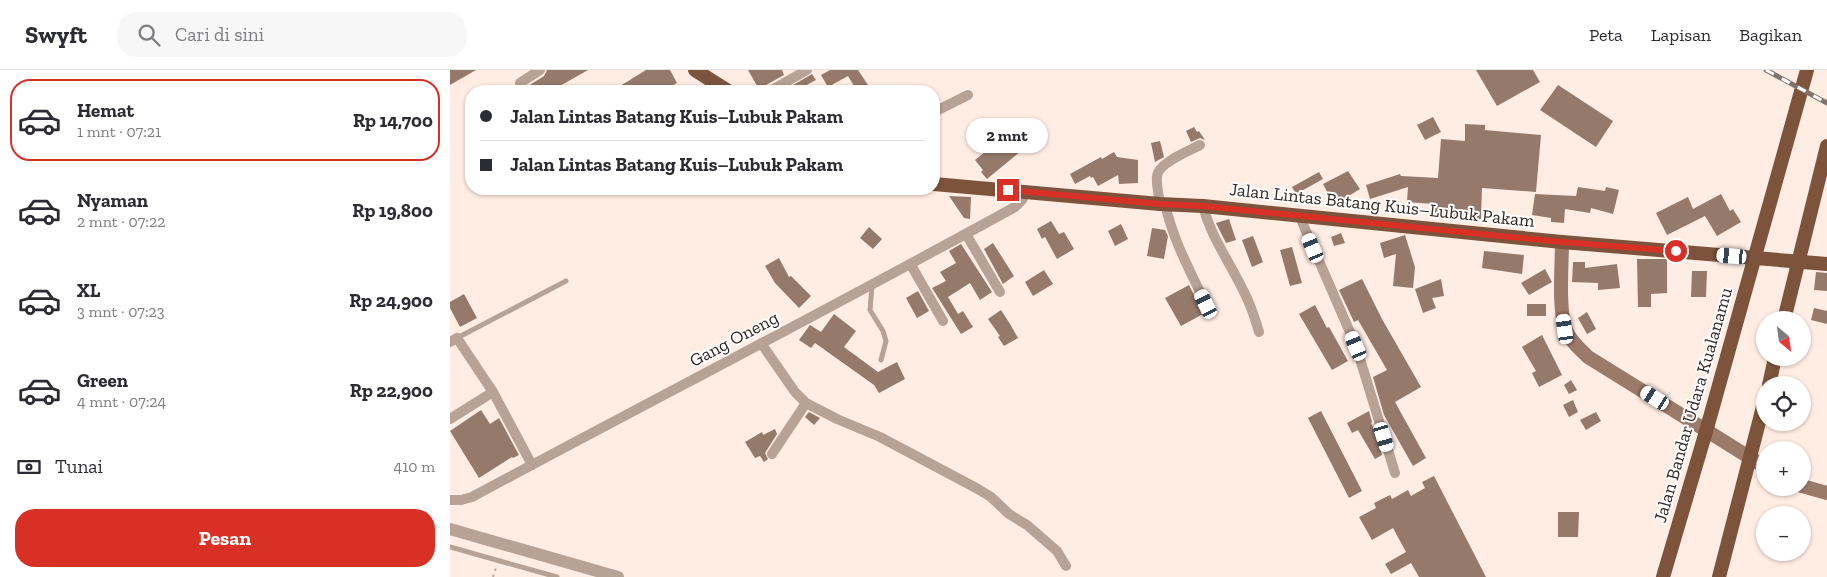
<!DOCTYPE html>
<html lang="id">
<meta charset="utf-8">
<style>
:root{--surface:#fff;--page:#f7f7f7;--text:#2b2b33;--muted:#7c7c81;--line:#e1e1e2;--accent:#d93025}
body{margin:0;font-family:"Zilla Slab",serif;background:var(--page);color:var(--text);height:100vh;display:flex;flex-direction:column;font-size:19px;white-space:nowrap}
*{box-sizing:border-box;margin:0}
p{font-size:16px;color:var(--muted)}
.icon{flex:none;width:28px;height:28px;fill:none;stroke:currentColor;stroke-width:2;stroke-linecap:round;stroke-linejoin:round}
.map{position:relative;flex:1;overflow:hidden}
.details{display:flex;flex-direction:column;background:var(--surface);width:450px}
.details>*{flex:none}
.top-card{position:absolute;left:15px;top:15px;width:475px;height:110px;border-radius:20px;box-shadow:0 1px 4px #0004;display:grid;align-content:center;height:110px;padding:0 15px;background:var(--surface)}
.needle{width:32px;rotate:151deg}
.buttons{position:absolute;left:1306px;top:241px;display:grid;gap:10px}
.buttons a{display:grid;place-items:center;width:55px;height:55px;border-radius:50%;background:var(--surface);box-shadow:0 1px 4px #0004;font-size:25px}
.end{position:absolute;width:22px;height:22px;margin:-11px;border:6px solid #d93025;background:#fff;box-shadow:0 0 0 2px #fff}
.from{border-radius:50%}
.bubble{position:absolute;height:35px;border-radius:18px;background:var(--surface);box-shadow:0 1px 4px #0004;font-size:16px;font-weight:800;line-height:35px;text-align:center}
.car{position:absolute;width:15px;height:30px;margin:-15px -8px;border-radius:6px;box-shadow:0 0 4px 1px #0007;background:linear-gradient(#fff 24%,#345 0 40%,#fff 0 76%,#345 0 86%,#fff 0)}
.top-card b{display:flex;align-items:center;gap:18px;height:48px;font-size:19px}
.top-card b+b{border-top:1px solid var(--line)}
.top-card i{width:12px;height:12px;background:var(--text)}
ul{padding:9px 0 0;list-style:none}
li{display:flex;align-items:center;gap:15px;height:82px;margin:0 10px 8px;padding:0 5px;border:2px solid transparent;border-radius:20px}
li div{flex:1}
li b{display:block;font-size:19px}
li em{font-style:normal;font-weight:800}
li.active{border-color:var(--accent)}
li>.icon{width:45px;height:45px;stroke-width:1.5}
.pay{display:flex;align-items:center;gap:12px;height:55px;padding:0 15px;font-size:19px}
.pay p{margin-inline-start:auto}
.primary-button{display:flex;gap:10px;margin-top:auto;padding:10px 15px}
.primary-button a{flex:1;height:58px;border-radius:20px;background:var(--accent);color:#fff;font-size:20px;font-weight:800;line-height:58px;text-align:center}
header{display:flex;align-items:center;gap:30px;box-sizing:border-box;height:70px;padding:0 25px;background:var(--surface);border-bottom:1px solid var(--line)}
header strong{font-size:24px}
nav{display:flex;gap:28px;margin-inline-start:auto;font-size:18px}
.search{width:350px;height:45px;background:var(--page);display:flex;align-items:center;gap:12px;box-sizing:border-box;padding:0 18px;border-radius:20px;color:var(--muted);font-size:19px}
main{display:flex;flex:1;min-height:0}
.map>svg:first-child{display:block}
.building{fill:#957a6b}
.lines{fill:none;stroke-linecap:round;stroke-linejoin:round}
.path{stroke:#baaaa2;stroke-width:2;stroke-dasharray:2.5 4;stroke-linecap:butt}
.service{stroke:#b8a195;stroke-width:5}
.minor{stroke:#b8a195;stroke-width:10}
.tertiary{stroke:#b8a195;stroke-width:12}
.secondary{stroke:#9c7a69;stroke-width:14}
.trunk{stroke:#7d533c;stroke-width:14}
.rail-casing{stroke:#81736c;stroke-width:5}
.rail{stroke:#fff;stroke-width:3;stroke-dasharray:9;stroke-linecap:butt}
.route{stroke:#d93025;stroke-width:6}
.labels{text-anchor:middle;stroke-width:4;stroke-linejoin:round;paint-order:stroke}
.street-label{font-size:18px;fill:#312620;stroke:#fff}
</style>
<header>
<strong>Swyft</strong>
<div class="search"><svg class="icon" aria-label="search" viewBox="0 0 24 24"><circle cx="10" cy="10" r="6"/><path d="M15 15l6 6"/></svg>Cari di sini</div>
<nav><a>Peta</a><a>Lapisan</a><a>Bagikan</a></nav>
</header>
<main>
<section class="details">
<ul>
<li class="active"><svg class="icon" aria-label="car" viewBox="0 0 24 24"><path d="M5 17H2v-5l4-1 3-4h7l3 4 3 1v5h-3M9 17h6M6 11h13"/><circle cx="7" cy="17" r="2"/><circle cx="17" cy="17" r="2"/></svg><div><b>Hemat</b><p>1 mnt · 07:21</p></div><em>Rp 14,700</em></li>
<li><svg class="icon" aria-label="car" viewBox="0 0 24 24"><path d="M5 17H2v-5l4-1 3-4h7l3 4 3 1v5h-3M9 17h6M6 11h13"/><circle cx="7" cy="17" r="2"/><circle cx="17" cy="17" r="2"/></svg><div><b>Nyaman</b><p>2 mnt · 07:22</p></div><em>Rp 19,800</em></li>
<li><svg class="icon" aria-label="car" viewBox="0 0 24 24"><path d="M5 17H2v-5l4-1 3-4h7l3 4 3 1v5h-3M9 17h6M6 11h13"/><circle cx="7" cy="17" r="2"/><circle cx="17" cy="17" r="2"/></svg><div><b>XL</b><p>3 mnt · 07:23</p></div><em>Rp 24,900</em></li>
<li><svg class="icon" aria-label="car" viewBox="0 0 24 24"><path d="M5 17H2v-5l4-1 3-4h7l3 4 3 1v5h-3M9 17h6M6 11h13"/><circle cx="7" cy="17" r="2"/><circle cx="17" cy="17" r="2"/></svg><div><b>Green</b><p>4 mnt · 07:24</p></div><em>Rp 22,900</em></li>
</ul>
<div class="pay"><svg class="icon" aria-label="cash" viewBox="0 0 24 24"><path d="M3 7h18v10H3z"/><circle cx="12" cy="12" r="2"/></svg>Tunai<p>410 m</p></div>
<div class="primary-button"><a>Pesan</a></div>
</section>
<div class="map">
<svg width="1377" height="507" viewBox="0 0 1377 507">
<rect width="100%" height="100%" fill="#ffece3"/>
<path class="building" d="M0 0H26L0 15Z
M97 0H138L101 21H77L75 18 94 6Z
M196 0H220L227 13 213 21H162Z
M298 0H332L334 5 316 15 313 21H310Z
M380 0H408L422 21H407L398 6 378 17 371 5Z
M1026 0H1083L1090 12 1047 36Z
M362 4 366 10 345 21H333Z
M1108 15 1163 51 1146 77 1090 40Z
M983 47 991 62 975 70 967 55Z
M1015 54 1035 55V60L1091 65 1086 122 1032 118 1031 149 1011 148V146L982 145 983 134 957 132 958 117 920 129 916 115 950 104 951 106 988 108 991 69 1015 71Z
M744 57 747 62 749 61 755 70 750 68 741 72 736 61Z
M576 64 582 72 537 109 531 102 533 100 525 90 551 69 559 79Z
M710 71 714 87 705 92 701 73Z
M664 82 667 87 688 90V113L669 114 668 105 648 116 643 107 641 108 640 106 625 114 620 104 651 87 652 89Z
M898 101 910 119 884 135 873 114Z
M869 102 873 109 846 124 842 117Z
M1128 117 1155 121 1156 117 1169 120 1163 144 1141 138 1140 143 1115 139 1114 153 1101 152V148L1082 145 1085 124 1126 126Z
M1271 124 1280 141 1283 139 1291 152 1267 166 1255 146 1217 165 1206 143 1238 127 1243 139Z
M499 126 521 127 520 149 514 148Z
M779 149 786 170 776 173 766 153Z
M601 151 609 164 614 162 624 179 607 189 595 167 592 169 587 159Z
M671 154 678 169 665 176 658 161Z
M419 157 432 169 423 179 410 168Z
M702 158 715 160 718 166 714 189 697 186Z
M891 163 895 173 884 176 881 167Z
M955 165 965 197 963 218 943 216 946 184 934 188 930 173Z
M803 166 813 192 802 197 792 170Z
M543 173 564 206 553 214 534 179Z
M511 174 542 222 530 230 520 213 498 227 508 244 513 241 523 257 511 264 482 218 496 211 490 202 506 193 499 181Z
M842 177 852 213 840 216 830 180Z
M1034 181 1074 185 1072 204 1032 198Z
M329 188 339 207 341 206 361 226 349 238 325 213 315 196Z
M1187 189H1217V223L1201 224V237H1188Z
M1123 192H1135V198L1167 194 1170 218 1148 220V213L1122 212Z
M1095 199 1102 212 1079 225 1071 213Z
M594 200 603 214 583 226 575 212Z
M1242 201H1257L1256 227H1241Z
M1366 202 1377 203V221L1364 220Z
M912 209 932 249 971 317 945 332 976 388 963 396 934 345 923 307 937 300 908 250 904 252 889 220Z
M991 209 994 226 982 228 986 238 973 243 965 219Z
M739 215 750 237 755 243 731 256 715 228Z
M468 221 479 241 467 248 456 228Z
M14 224 27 248 10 257 0 238V232Z
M1077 234H1096V246H1077Z
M865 235 877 258 879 257 898 291 882 300 849 244Z
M1364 238 1377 241V254L1361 250Z
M551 240 560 254 568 268 554 276 548 267 550 266 538 249Z
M1137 242 1146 259 1137 264 1128 248Z
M384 244 406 261 394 277 428 302 447 292 455 309 429 323 424 315 365 273 361 278 349 270 360 255 371 262Z
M1092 265 1112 305 1089 317 1082 303 1086 301 1072 277Z
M1121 310 1127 320 1119 324 1114 315Z
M1123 330 1128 342 1119 347 1113 335Z
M31 340 40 354 49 348 69 385 63 388 62 387 29 408 0 361Z
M871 341 912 421 899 428 858 348Z
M919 341 922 352 921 353 925 361 932 385 925 389 908 360 902 363 897 353Z
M359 342 370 348 364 355 355 347Z
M1146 342 1151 351 1136 360 1130 350Z
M325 359 327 364 315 383 318 389 314 392 310 386 305 388 295 372 312 362 313 365Z
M984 406 1036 507H969L961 493 941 504 935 494 956 482 943 458 922 470 909 447 926 438 924 433 940 425 942 429 958 420 961 426 975 418 972 412Z
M1108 442H1129L1128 467H1108Z"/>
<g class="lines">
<path class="path" d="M43 507 46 498"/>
<path class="service" d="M422 216 420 240 433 261 436 271 431 290
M7 268 116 211
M0 477 107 507"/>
<path class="minor" d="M70 13 90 0
M320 21 357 0
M484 42 518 25
M710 134C709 125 706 115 707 106 708 93 739 81 750 75
M715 134C723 170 740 201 756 234
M753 136C762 171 785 199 799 233 803 242 806 252 809 262
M849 145 906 276 945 403
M516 164 550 222
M461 195 493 251
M0 272 7 268 43 322 82 395
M311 273 345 322 356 333 387 349 430 367 528 419 541 427 559 444 577 455 607 481 616 496
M0 349 43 322
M322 384 356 333
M0 430H11L22 427C203 330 385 236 565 137L572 130 576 122"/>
<path class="tertiary" d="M0 459 168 507"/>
<path class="secondary" d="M1112 172C1112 194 1108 241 1116 260 1120 271 1130 279 1138 287L1315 397
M1352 416 1377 423"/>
<path class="trunk" d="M245 0 278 21
M484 114 710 134 753 136 1112 172 1377 194
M1334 250 1377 76
M1319 315 1325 288
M1213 507 1257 358 1357 0
M1269 507 1315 329"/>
<g class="rail-casing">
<path id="rail" d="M1316 0 1377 33"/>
</g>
<use href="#rail" class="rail"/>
</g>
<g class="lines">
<path class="route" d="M558 120 710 134 752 136 1112 172 1226 181"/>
</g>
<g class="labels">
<g class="street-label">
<text transform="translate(932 135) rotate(6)" y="6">Jalan Lintas Batang Kuis–Lubuk Pakam</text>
<text transform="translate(284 269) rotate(-28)" y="6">Gang Oneng</text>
<text transform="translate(1243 335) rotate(-74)" y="6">Jalan Bandar Udara Kualanamu</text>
</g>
</g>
</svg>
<div class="buttons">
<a><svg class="needle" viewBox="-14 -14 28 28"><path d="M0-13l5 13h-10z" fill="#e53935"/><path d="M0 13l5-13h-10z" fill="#7c7c81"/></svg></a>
<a><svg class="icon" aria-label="locate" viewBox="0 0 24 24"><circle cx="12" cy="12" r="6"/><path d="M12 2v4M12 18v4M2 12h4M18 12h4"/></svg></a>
<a>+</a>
<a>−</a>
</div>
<i class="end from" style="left:1226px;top:181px"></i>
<i class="end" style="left:558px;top:120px"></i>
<div class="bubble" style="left:516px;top:48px;width:82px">2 mnt</div>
<i class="car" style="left:863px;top:178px;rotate:337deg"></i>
<i class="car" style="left:1282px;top:186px;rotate:275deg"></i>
<i class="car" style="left:756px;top:234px;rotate:334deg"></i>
<i class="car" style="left:1115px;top:259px;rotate:352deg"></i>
<i class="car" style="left:906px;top:276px;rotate:337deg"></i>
<i class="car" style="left:1205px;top:328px;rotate:302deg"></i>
<i class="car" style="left:934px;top:367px;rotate:163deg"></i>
<div class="top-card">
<b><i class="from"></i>Jalan Lintas Batang Kuis–Lubuk Pakam</b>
<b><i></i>Jalan Lintas Batang Kuis–Lubuk Pakam</b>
</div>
</div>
</main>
